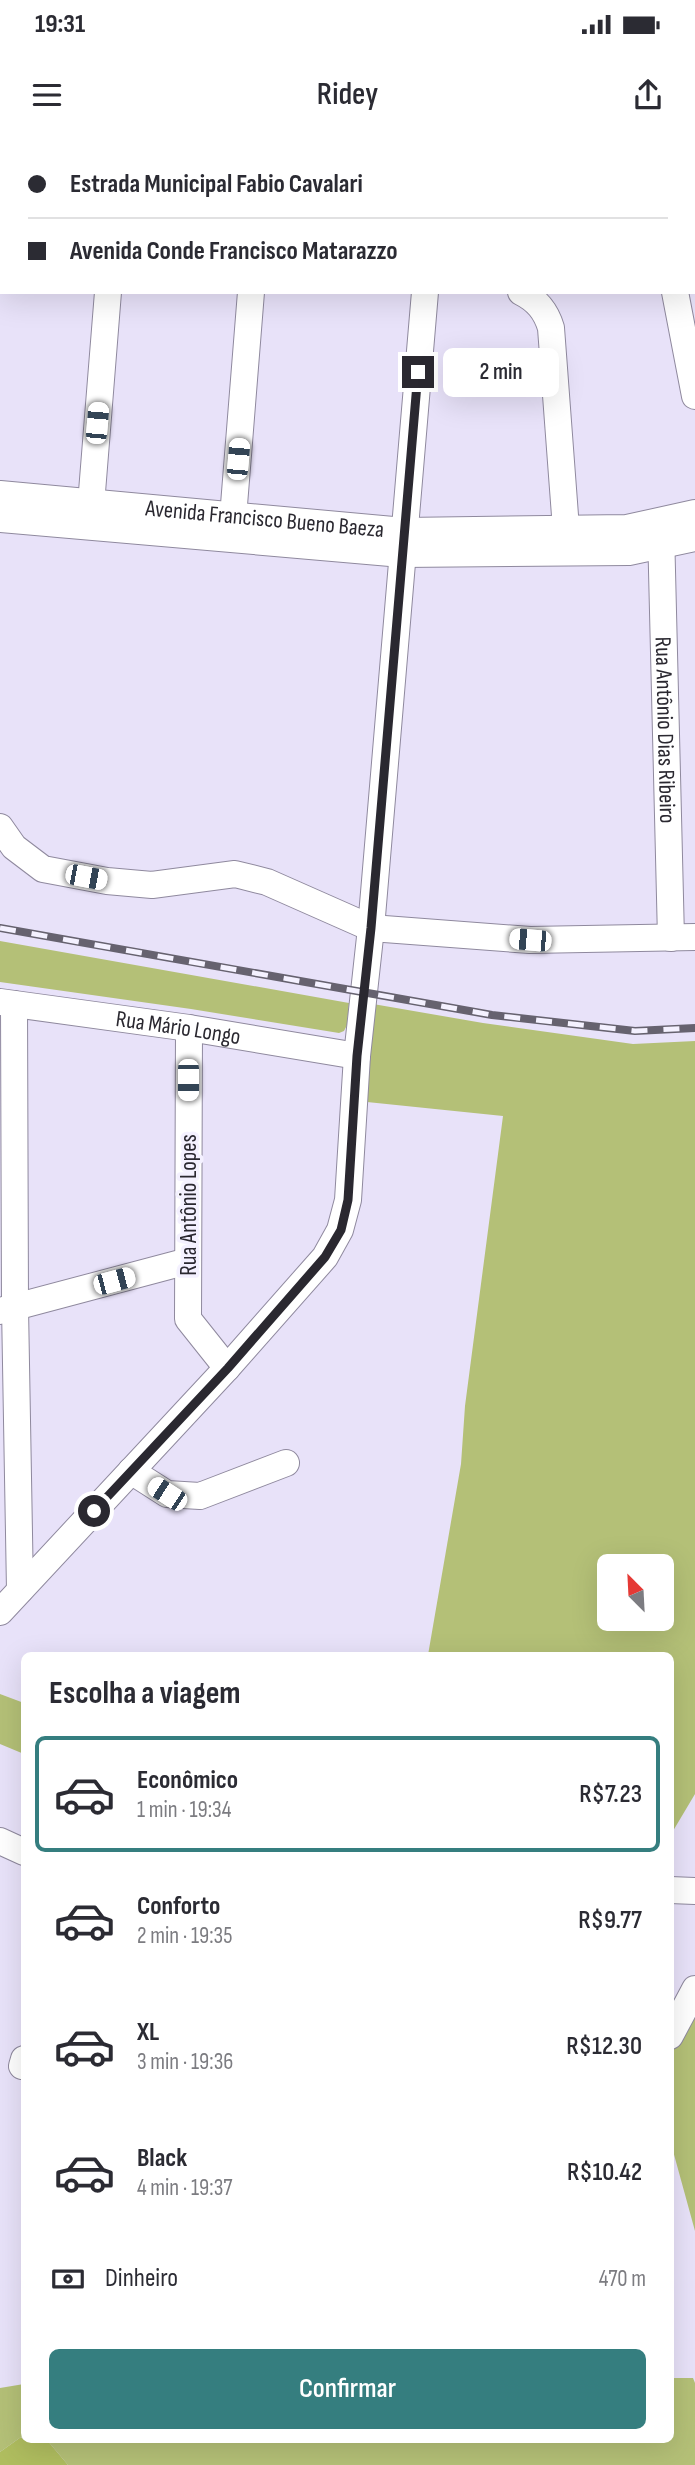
<!DOCTYPE html>
<html lang="pt">
<meta charset="utf-8">
<style>
:root{--surface:#fff;--page:#f7f7f7;--text:#2b2b33;--muted:#7c7c81;--line:#e1e1e2;--accent:#357e7f}
body{margin:0;font-family:"Sofia Sans Condensed",sans-serif;background:var(--page);color:var(--text);height:100vh;display:flex;flex-direction:column;font-size:26px;white-space:nowrap}
*{box-sizing:border-box;margin:0}
p{font-size:23px;color:var(--muted)}
.icon{flex:none;width:38px;height:38px;fill:none;stroke:currentColor;stroke-width:2;stroke-linecap:round;stroke-linejoin:round}
.map{position:relative;flex:1;overflow:hidden}
.side{position:absolute;left:21px;top:1512px;width:653px;height:791px;display:flex;flex-direction:column;background:var(--surface);border-radius:10px;box-shadow:0 7px 28px #0002}
.side>*{flex:none}
.top-card{position:absolute;left:0px;top:0px;width:696px;height:154px;box-shadow:0 7px 28px #0002;display:grid;align-content:center;height:154px;padding:0 28px;background:var(--surface)}
.needle{width:46px;rotate:336deg}
.controls{position:absolute;left:597px;top:1414px;display:grid;gap:14px}
.controls a{display:grid;place-items:center;width:77px;height:77px;border-radius:10px;background:var(--surface);box-shadow:0 7px 28px #0002;font-size:35px}
.end{position:absolute;width:32px;height:32px;margin:-16px;border:9px solid #2a2830;background:#fff;box-shadow:0 0 0 4px #fff}
.from{border-radius:50%}
.bubble{position:absolute;height:49px;border-radius:10px;background:var(--surface);box-shadow:0 7px 28px #0002;font-size:23px;font-weight:600;line-height:49px;text-align:center}
.car{position:absolute;width:21px;height:42px;margin:-21px -10px;border-radius:9px;box-shadow:0 0 5px 2px #0007;background:linear-gradient(#fff 24%,#345 0 40%,#fff 0 76%,#345 0 86%,#fff 0)}
.top-card b{display:flex;align-items:center;gap:24px;height:66px;font-size:26px}
.top-card b+b{border-top:2px solid var(--line)}
.top-card i{width:18px;height:18px;background:var(--text)}
ul{padding:0;list-style:none}
li{display:flex;align-items:center;gap:21px;height:116px;margin:0 14px 10px;padding:0 14px;border:4px solid transparent;border-radius:10px}
li div{flex:1}
li b{display:block;font-size:26px}
li em{font-style:normal;font-weight:600}
li.on{border-color:var(--accent)}
li>.icon{width:63px;height:63px;stroke-width:1.5}
h2{padding:0 28px;font-size:32px;line-height:84px}
.pay{display:flex;align-items:center;gap:18px;height:77px;padding:0 28px;font-size:26px}
.pay p{margin-inline-start:auto}
.action{display:flex;gap:14px;margin-top:auto;padding:14px 28px}
.action a{flex:1;height:80px;border-radius:10px;background:var(--accent);color:#fff;font-size:28px;font-weight:600;line-height:80px;text-align:center}
.status{display:flex;justify-content:space-between;align-items:center;height:49px;padding:0 35px;background:var(--surface);direction:ltr}
.status svg{height:19px;fill:currentColor}
header{display:flex;justify-content:space-between;align-items:center;height:91px;padding:0 28px;background:var(--surface);font-size:32px;font-weight:600}
.map>svg:first-child{display:block}
.green{fill:#b4c077;fill-rule:evenodd}
.forest{fill:#afbd5f}
.lines{fill:none;stroke-linecap:round;stroke-linejoin:round}
.minor-casing{stroke:#8f899e;stroke-width:28}
.minor{stroke:#fff;stroke-width:26}
.rail-casing{stroke:#66626f;stroke-width:8}
.rail{stroke:#f4f1ff;stroke-width:5;stroke-dasharray:16;stroke-linecap:butt}
.route{stroke:#2a2830;stroke-width:9}
.labels{text-anchor:middle;stroke-width:7;stroke-linejoin:round;paint-order:stroke}
.street-label{font-size:23px;fill:#2a2830;stroke:#f4f1ff}
</style>
<div class="status"><b>19:31</b><svg viewBox="0 0 49 12"><path d="M0 12V9h3v3zM5 12V6h3v6zM10 12V3h3v9zM15 12V0h3v12zM26 1h20v11H26zM47 4h2v5h-2z"/></svg></div>
<header><svg class="icon" aria-label="menu" viewBox="0 0 24 24"><path d="M4 6h16M4 12h16M4 18h16"/></svg>Ridey<svg class="icon" aria-label="share" viewBox="0 0 24 24"><path d="M12 15V3M7 8l5-5 5 5M5 13v7h14v-7"/></svg></header>
<div class="map">
<svg width="695" height="2325" viewBox="0 0 695 2325">
<rect width="100%" height="100%" fill="#e8e2f9"/>
<path class="green" d="M0 801 349 863 347 885 344 891 339 893 191 869 0 842Z
M373 864 483 883 633 904 695 901V1654L670 1696V1516L428 1515 461 1324 465 1266 503 976 367 962ZM609 1426H662V1479H609Z
M0 1554 24 1563V1614L0 1604Z
M695 1866V2091L670 2000V1915Z
M670 2238H693L695 2243V2325H68L47 2300H41H670Z
M24 2244V2298L21 2297 0 2312V2248Z"/>
<path class="forest" d="M21 2297 24 2300H47L68 2325H0V2312Z"/>
<g class="lines">
<g class="minor-casing">
<g id="minor">
<path d="M645 0V2"/>
<path d="M120 2V0"/>
<path d="M263 2 264 0"/>
<path d="M434 2V0"/>
<path d="M521 152C537 160 546 171 551 188L566 389"/>
<path d="M675 152 695 256"/>
<path id="s1" d="M0 354 404 391 627 388 695 373"/>
<path d="M90 377 108 152"/>
<path d="M0 379 402 414 629 412 695 398"/>
<path d="M232 390 251 152"/>
<path id="s2" d="M661 390 671 798"/>
<path d="M0 687 14 707 43 729 107 741 152 745 235 734 267 742 371 788 530 800 695 797"/>
<path id="s3" d="M0 862 189 888 357 916"/>
<path d="M14 864 15 1167 20 1450"/>
<path d="M189 888 188 1179 227 1228"/>
<path d="M0 1171 188 1121"/>
<path d="M131 1331 167 1354 200 1356 286 1323"/>
<path d="M0 1472 227 1228 325 1117 340 1090 348 1060 357 916 371 788 425 152"/>
<path d="M0 1701 24 1712"/>
<path d="M670 1750 695 1751"/>
<path d="M670 1896 695 1849"/>
<path d="M22 1926 24 1919"/>
</g>
</g>
<use href="#minor" class="minor"/>
<g class="rail-casing">
<path id="rail" d="M0 788 492 875 635 891 695 888"/>
</g>
<use href="#rail" class="rail"/>
</g>
<g class="lines">
<path class="route" d="M94 1371 228 1228 325 1117 341 1090 348 1060 357 916 371 788 418 232"/>
</g>
<g class="labels">
<g class="street-label">
<text dy="8" stroke="none"><textPath href="#s1" startOffset="266">Avenida Francisco Bueno Baeza</textPath></text>
<text dy="8" stroke="none"><textPath href="#s2" startOffset="200">Rua Antônio Dias Ribeiro</textPath></text>
<text dy="8" stroke="none"><textPath href="#s3" startOffset="180">Rua Mário Longo</textPath></text>
<text transform="translate(188 1065) rotate(-90)" y="8">Rua Antônio Lopes</text>
</g>
</g>
</svg>
<div class="controls">
<a><svg class="needle" viewBox="-14 -14 28 28"><path d="M0-13l5 13h-10z" fill="#e53935"/><path d="M0 13l5-13h-10z" fill="#7c7c81"/></svg></a>
</div>
<i class="end from" style="left:94px;top:1371px"></i>
<i class="end" style="left:418px;top:232px"></i>
<div class="bubble" style="left:443px;top:208px;width:116px">2 min</div>
<i class="car" style="left:97px;top:283px;rotate:5deg"></i>
<i class="car" style="left:238px;top:319px;rotate:5deg"></i>
<i class="car" style="left:86px;top:737px;rotate:101deg"></i>
<i class="car" style="left:530px;top:800px;rotate:275deg"></i>
<i class="car" style="left:188px;top:940px;rotate:180deg"></i>
<i class="car" style="left:114px;top:1141px;rotate:75deg"></i>
<i class="car" style="left:167px;top:1354px;rotate:303deg"></i>
<div class="top-card">
<b><i class="from"></i>Estrada Municipal Fabio Cavalari</b>
<b><i></i>Avenida Conde Francisco Matarazzo</b>
</div>
<section class="side">
<h2>Escolha a viagem</h2>
<ul>
<li class="on"><svg class="icon" aria-label="car" viewBox="0 0 24 24"><path d="M5 17H2v-5l4-1 3-4h7l3 4 3 1v5h-3M9 17h6M6 11h13"/><circle cx="7" cy="17" r="2"/><circle cx="17" cy="17" r="2"/></svg><div><b>Econômico</b><p>1 min · 19:34</p></div><em>R$7.23</em></li>
<li><svg class="icon" aria-label="car" viewBox="0 0 24 24"><path d="M5 17H2v-5l4-1 3-4h7l3 4 3 1v5h-3M9 17h6M6 11h13"/><circle cx="7" cy="17" r="2"/><circle cx="17" cy="17" r="2"/></svg><div><b>Conforto</b><p>2 min · 19:35</p></div><em>R$9.77</em></li>
<li><svg class="icon" aria-label="car" viewBox="0 0 24 24"><path d="M5 17H2v-5l4-1 3-4h7l3 4 3 1v5h-3M9 17h6M6 11h13"/><circle cx="7" cy="17" r="2"/><circle cx="17" cy="17" r="2"/></svg><div><b>XL</b><p>3 min · 19:36</p></div><em>R$12.30</em></li>
<li><svg class="icon" aria-label="car" viewBox="0 0 24 24"><path d="M5 17H2v-5l4-1 3-4h7l3 4 3 1v5h-3M9 17h6M6 11h13"/><circle cx="7" cy="17" r="2"/><circle cx="17" cy="17" r="2"/></svg><div><b>Black</b><p>4 min · 19:37</p></div><em>R$10.42</em></li>
</ul>
<div class="pay"><svg class="icon" aria-label="cash" viewBox="0 0 24 24"><path d="M3 7h18v10H3z"/><circle cx="12" cy="12" r="2"/></svg>Dinheiro<p>470 m</p></div>
<div class="action"><a>Confirmar</a></div>
</section>
</div>
